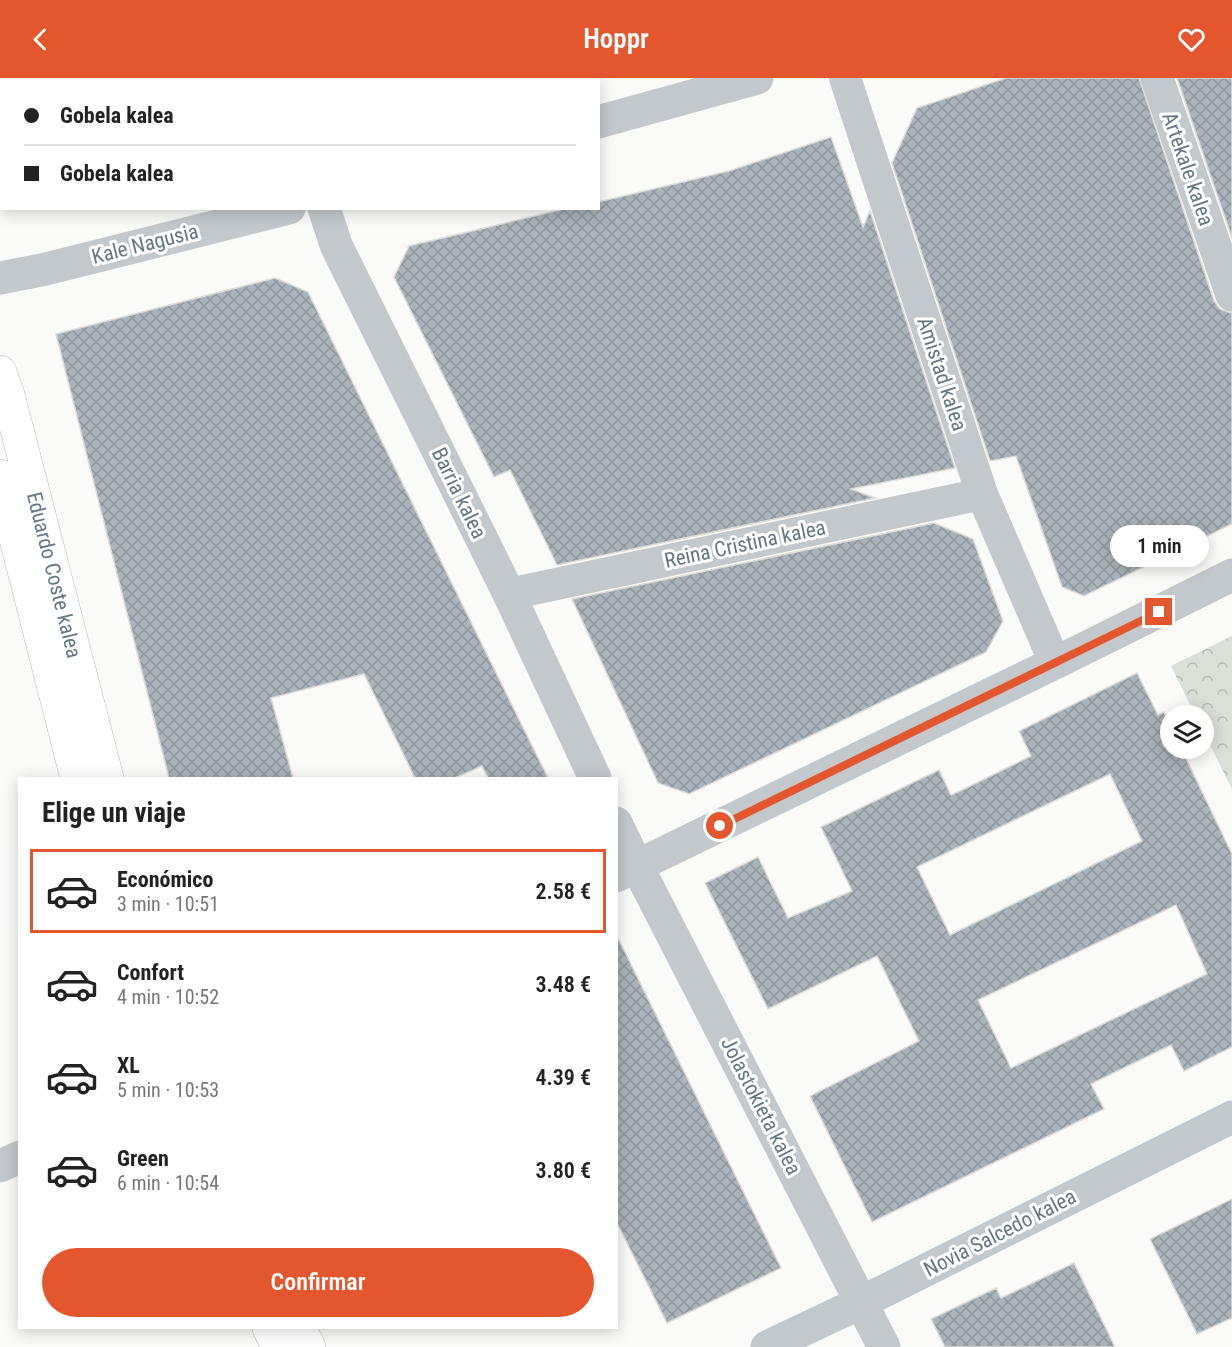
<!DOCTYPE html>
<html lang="es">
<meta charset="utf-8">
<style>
:root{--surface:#fff;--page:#f2f2f2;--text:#222;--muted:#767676;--line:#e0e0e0;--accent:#e4572e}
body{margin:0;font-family:"Roboto Condensed",sans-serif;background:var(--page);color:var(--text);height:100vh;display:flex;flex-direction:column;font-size:22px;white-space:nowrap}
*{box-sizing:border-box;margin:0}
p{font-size:20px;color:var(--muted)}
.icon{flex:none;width:33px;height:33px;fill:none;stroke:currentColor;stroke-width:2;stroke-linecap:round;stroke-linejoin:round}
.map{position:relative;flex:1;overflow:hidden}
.drawer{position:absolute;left:18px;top:699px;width:600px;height:552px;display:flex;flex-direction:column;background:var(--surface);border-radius:0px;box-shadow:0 3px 15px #0003}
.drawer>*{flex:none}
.top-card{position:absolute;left:0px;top:0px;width:600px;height:132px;box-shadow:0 3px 15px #0003;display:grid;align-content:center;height:132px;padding:0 24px;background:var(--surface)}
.fabs{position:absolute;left:1160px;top:627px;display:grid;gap:12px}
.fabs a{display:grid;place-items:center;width:54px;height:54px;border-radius:50%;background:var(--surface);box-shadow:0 3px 15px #0003;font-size:30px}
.end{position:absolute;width:27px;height:27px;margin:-14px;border:8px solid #e4572e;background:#fff;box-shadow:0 0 0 3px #fff}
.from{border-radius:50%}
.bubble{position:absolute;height:42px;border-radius:21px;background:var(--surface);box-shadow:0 3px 15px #0003;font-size:20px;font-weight:600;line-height:42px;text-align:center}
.top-card b{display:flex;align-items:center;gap:21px;height:57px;font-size:22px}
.top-card b+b{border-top:2px solid var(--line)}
.top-card i{width:15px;height:15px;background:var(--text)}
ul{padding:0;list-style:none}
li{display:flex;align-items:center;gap:18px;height:84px;margin:0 12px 9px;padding:0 12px;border:3px solid transparent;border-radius:0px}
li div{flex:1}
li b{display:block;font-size:22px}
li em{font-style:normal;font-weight:600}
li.on{border-color:var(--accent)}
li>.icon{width:54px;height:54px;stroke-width:1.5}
h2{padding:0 24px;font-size:27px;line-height:72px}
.primary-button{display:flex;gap:12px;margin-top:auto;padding:12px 24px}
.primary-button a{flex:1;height:69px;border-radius:36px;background:var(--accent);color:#fff;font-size:24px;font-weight:600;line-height:69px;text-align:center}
header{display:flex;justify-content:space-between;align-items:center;height:78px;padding:0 24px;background:var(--accent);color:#fff;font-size:27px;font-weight:600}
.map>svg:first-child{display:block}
.park{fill:url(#park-crowns)}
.building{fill:url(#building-cross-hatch);stroke:#dcdcda;stroke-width:1.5;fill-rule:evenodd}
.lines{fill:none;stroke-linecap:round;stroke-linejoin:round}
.primary-casing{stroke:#b5babe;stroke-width:34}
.pedestrian{stroke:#c3c8cc;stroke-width:32}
.minor{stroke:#c3c8cc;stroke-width:33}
.primary{stroke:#fff;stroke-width:33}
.route{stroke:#e4572e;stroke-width:8}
.labels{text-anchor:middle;stroke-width:6;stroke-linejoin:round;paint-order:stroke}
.street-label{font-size:21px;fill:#657683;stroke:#fff}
</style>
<header><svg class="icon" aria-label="back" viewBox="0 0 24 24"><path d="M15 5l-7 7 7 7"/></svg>Hoppr<svg class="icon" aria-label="heart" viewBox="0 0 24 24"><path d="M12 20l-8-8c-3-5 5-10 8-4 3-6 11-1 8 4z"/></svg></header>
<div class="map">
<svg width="1232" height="1269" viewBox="0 0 1232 1269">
<defs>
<pattern id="park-crowns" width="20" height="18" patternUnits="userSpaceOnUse" patternTransform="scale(1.5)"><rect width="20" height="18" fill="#dadfd7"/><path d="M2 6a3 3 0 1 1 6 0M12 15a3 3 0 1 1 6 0" fill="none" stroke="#b4b9b4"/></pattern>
<pattern id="building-cross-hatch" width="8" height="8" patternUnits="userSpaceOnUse" patternTransform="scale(1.5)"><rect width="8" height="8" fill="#aab3b9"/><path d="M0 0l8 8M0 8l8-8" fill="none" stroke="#8e969c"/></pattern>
</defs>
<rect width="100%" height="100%" fill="#fafaf8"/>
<path class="park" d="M1232 558V711L1203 653V638L1195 637 1171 588Z"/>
<path class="building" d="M1006 0H1139L1214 223 1220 231 1232 235V446L1084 518 1062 509 1016 378 990 383 892 85 917 30Z
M1177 0H1232V160Z
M831 59 863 149 870 133 955 390 851 411 875 420 557 487 510 392 494 399 394 199 409 168 568 130H598V124L729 93Z
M275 200 308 214 548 700H488L482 688 455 700H415L364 596 271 620 293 700H169L56 256Z
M934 445 973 461 1003 543 986 574 689 716 658 705 572 521Z
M1137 595 1158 637 1164 634 1170 648V670H1181L1232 776V969L1184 993 1171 967 1101 1001 1091 1006 1104 1031 872 1144 810 1018 919 963 877 878 768 931 705 805 758 779 788 840 852 813 821 749 939 692 951 717 962 712 1031 678 1019 653ZM1110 696 1142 763 950 857 917 789ZM1176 827 1207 896 1011 990 978 922Z
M616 856 781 1190 667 1245 616 1143Z
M1232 1121V1240L1197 1256 1150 1161Z
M1074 1185 1115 1269H945L931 1241 996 1210 1001 1220Z"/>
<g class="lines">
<g class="primary-casing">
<path id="primary" d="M0 294 8 317 107 700
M0 398 77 700
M269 1250 278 1269
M299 1250 309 1269"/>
</g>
<path class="pedestrian" d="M845 0 982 416 1055 585
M509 516 982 416"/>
<path class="minor" d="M286 0 287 2
M1157 0 1232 217
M598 44 757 0
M324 130 336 167 509 516 595 700
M0 200 46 191 289 130
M616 745 637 788 884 1269
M616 798 1055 585 1232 497
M0 1088 20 1079
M767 1269 862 1224 1232 1039"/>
<use href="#primary" class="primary"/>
</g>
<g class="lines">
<path class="route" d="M720 748 1159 534"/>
</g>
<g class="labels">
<g class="street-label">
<text transform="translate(1188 91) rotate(71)" y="7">Artekale kalea</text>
<text transform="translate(145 166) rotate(-14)" y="7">Kale Nagusia</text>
<text transform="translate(942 296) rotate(72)" y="7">Amistad kalea</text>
<text transform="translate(459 415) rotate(64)" y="7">Barria kalea</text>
<text transform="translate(745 466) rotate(-12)" y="7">Reina Cristina kalea</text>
<text transform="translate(54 497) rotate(76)" y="7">Eduardo Coste kalea</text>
<text transform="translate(761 1028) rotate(63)" y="7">Jolastokieta kalea</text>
<text transform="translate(1000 1155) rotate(-27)" y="7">Novia Salcedo kalea</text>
</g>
</g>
</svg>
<div class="fabs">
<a><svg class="icon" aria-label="layers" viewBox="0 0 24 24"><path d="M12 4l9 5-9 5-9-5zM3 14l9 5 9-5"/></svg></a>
</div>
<i class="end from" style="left:720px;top:748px"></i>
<i class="end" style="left:1159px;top:534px"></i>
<div class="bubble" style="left:1110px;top:447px;width:99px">1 min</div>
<div class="top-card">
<b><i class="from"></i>Gobela kalea</b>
<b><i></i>Gobela kalea</b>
</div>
<section class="drawer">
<h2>Elige un viaje</h2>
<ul>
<li class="on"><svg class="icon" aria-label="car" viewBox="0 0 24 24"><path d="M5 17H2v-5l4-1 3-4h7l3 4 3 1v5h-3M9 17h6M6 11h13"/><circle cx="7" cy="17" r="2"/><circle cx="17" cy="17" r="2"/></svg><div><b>Económico</b><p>3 min · 10:51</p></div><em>2.58 €</em></li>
<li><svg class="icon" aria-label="car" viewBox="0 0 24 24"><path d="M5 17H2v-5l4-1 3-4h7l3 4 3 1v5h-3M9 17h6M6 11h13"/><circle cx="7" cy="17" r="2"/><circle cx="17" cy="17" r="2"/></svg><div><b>Confort</b><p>4 min · 10:52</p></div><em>3.48 €</em></li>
<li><svg class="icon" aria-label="car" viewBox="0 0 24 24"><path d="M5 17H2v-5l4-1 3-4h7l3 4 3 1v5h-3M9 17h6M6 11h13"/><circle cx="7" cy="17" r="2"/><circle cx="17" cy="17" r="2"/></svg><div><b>XL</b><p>5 min · 10:53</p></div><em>4.39 €</em></li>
<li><svg class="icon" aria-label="car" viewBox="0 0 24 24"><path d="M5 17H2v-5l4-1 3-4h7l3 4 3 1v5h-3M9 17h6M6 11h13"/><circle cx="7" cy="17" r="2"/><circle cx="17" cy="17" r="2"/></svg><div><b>Green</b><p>6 min · 10:54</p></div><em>3.80 €</em></li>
</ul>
<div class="primary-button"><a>Confirmar</a></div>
</section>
</div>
